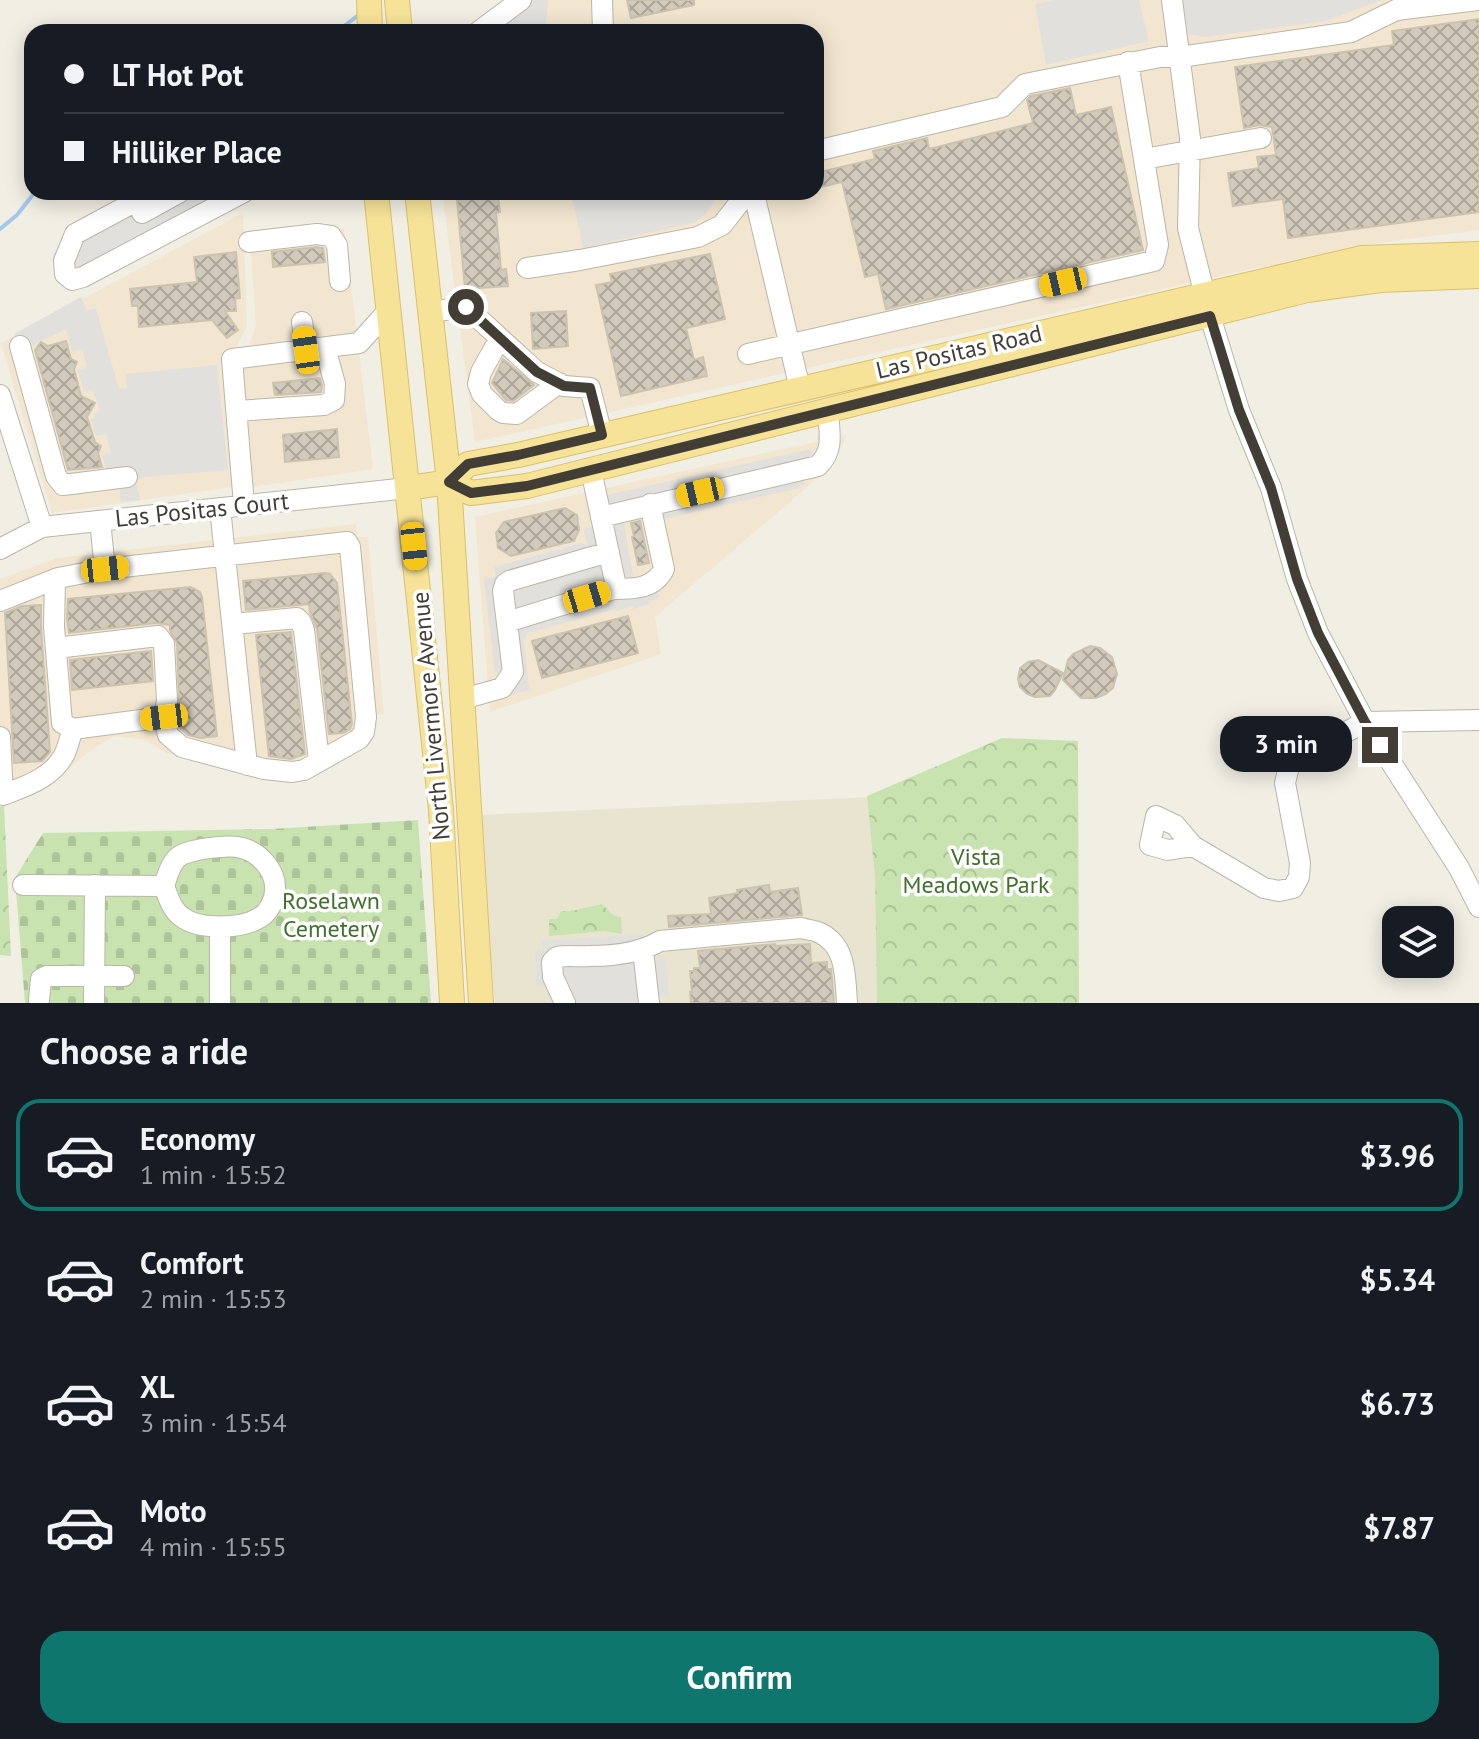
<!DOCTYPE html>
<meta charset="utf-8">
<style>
:root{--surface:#171b24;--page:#20242c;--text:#f1f3f6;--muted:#9ea1a6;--line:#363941;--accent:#0f766e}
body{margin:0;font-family:"PT Sans",sans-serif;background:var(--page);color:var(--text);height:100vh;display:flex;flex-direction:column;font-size:30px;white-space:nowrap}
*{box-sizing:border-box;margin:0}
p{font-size:26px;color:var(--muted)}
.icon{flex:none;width:44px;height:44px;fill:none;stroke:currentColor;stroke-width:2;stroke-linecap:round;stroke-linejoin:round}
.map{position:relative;height:1003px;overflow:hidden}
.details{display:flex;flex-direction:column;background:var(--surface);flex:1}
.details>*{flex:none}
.banner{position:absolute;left:24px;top:24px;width:800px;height:176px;border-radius:24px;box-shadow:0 4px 20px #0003;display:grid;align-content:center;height:176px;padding:0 40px;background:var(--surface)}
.controls{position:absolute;left:1382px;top:906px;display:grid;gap:16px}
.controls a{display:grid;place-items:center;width:72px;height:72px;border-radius:16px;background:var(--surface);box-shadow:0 4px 20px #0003;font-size:40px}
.end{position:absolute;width:36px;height:36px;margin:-18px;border:10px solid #433e35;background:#fff;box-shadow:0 0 0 4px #fff}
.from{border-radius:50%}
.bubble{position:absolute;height:56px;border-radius:24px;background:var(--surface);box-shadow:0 4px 20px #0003;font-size:26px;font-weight:800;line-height:56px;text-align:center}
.car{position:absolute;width:24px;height:48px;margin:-24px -12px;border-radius:10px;box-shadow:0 0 6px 2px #0007;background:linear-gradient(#f5c518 24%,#345 0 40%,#f5c518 0 76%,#345 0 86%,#f5c518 0)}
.banner b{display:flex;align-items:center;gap:28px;height:76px;font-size:30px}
.banner b+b{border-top:2px solid var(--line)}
.banner i{width:20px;height:20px;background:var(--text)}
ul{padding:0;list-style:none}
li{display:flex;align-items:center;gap:24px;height:112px;margin:0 16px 12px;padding:0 24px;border:4px solid transparent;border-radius:24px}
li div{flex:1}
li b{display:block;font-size:30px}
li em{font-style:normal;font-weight:800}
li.active{border-color:var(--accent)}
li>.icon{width:72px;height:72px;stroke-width:1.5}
h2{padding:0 40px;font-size:36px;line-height:96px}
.primary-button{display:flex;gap:16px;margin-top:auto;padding:16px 40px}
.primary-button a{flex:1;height:92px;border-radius:24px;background:var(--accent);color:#fff;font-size:32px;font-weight:800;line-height:92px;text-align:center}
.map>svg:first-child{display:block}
.commercial{fill:#f2e6d0}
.education{fill:#e9e4cf}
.cemetery{fill:url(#cemetery-stones)}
.park{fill:url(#park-crowns)}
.parking{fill:#e2e0dd}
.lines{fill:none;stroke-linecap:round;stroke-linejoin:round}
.stream{stroke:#a4c8ea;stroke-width:4}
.building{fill:url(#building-cross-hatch);stroke:#ccc3af;stroke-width:2}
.minor-casing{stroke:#bbb6a8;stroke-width:22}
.major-casing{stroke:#dac169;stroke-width:26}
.minor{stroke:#fff;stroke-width:20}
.major{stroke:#f7e398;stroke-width:24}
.route{stroke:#433e35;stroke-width:10}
.labels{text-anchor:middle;stroke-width:7;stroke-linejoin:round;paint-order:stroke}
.street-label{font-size:24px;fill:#433e35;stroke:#fff}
.park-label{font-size:24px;fill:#41702d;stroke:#fff}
</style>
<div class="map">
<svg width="1479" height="1003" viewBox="0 0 1479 1003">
<defs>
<pattern id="cemetery-stones" width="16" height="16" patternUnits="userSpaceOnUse" patternTransform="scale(2)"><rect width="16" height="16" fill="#c8e3b0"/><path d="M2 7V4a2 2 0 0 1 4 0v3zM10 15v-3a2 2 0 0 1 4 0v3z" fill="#adc498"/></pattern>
<pattern id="park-crowns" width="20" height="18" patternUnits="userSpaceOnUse" patternTransform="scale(2)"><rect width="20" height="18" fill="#c8e3b0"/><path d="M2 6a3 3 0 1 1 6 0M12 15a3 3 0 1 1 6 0" fill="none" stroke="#adc498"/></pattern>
<pattern id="building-cross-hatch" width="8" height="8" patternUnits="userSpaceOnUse" patternTransform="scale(2)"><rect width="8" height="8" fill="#d2cabb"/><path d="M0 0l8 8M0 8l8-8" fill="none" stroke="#aca599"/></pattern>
</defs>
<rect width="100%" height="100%" fill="#f1eee4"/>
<path class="commercial" d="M509 0H1479V230L1355 246 475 442 442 192H816V32H466Z
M243 213 247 326 223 374 232 487 52 513 1 343Z
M344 228 373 469 252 487 238 377 256 326 250 238Z
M847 435 832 466 655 617 661 654 490 712 475 517Z
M356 524 357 537H368L384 714 375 715 369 741 299 781 166 753 145 740 114 736 87 753 59 777 15 802 0 804V579L57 558Z"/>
<path class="education" d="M874 797 877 1003H495L479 815Z"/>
<path class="cemetery" d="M418 820 431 1003H25L15 878 43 833 271 829Z"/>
<path class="park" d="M1002 738 1078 741 1079 1003H877L875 877 867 796Z
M4 805 11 956 0 955V807Z
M602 904 613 915 621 917 622 934 605 931 549 936V919H557L561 911C571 913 590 906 602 904Z"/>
<path class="parking" d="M532 0H548L546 25 549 27 556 23 563 32H489Z
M1053 0H1139L1149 41 1046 65 1035 4Z
M1182 0H1382L1326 21 1205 37 1187 34Z
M168 192H248L72 287 64 286 56 279 53 258 54 253Z
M571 192H722L706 213 696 222 583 248Z
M81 297 87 310 96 309 119 389 127 388 126 374 217 365 228 470 144 477 135 481 140 500 121 502 117 473 108 475 102 455 111 452 106 434 96 436 91 419 95 418 94 414 100 411 93 390 87 392 84 390 77 370 87 367 82 349 72 352 66 329 23 350 14 334Z
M839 431 803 476 805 484 799 486V488L664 519 645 513 623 518 634 582 650 578 660 597 649 602 650 604 633 609 632 606 617 611 616 609 528 633 524 641 529 690 488 701 484 704 482 682H497L503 671 495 673 484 579 496 577 494 567 581 543 588 546 583 529 593 526 584 493 602 489 603 496 811 449 813 456 818 451 820 445 817 436Z
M653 934 655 959 666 958 669 995 655 996 656 1003H556L549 987 536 986 535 951H543L542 940Z"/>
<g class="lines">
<path class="stream" d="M336 32 360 14
M0 229 17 215 35 192"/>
</g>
<path class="building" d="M627 0H694V5L631 18Z
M1479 19V212L1288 238 1283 199 1233 206 1228 173 1259 168 1257 157 1276 155 1272 127 1259 125 1244 128 1235 67 1394 45 1392 31Z
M1070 88 1076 115 1111 107 1143 250 886 309 878 274 865 277 842 182 816 188V173L875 159 873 151 927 138 929 149 1033 123 1027 100 1031 96Z
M498 196 500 212 496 213 501 270 506 269 508 286 465 289 457 200Z
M317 247 323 248 325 262 273 267 272 252Z
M236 252 240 298 235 299 236 311H225L238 330 227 338 212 320 139 327 138 306H132L130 289 197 282 194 257Z
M710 254 725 319 686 328 694 360 703 357 707 376 621 396 596 285 612 282 610 274Z
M566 311 568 346 533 349 531 313Z
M66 341 71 359 77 362 74 369 81 396 95 403 87 417 95 442 101 446 98 453 102 467 68 470 35 350 41 342 48 346Z
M503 359 534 385 513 401 506 400 492 383Z
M320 378 322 385 321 392 275 395 273 383Z
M337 429 339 457 285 462 283 435Z
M565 508 577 515 579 530 574 541 511 556 498 548 496 533 504 522Z
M640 521 649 563 638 565 632 537 634 536 631 523Z
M325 573 330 574 337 583 352 724 350 729 343 733 329 734 317 629 310 612 309 604 246 610 243 581Z
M191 587 200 592 202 597 217 736 200 738 188 735 180 728 177 643 170 631V625L156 623 69 633 67 619 68 599Z
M41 605V628L50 752 42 761 14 763 5 613 22 606Z
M628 616 638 653 542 678 532 641Z
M291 632 305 754 291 759 269 756 256 635Z
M1090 646 1100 648 1112 657 1117 674 1113 688 1106 694 1096 698H1081L1063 680 1068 660 1073 654Z
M151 651 153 681 72 690 70 660Z
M1038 660 1063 673 1055 690 1050 696 1035 697 1027 694 1020 687 1018 679 1020 668 1028 662Z
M769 885 770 892 798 888 802 915 669 927 668 916 711 914 709 898 738 893 737 890Z
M775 944V946L810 944 811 963 827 962V969H831L834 1003H691L690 992H692L690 971H694V968H700L698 951Z"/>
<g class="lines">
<g class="minor-casing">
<path id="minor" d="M602 0 603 32
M1172 0 1190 138 1188 228 1210 316 1239 410 1271 488 1297 579 1318 633 1365 722 1459 868 1479 907
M478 32 521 0
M816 151 1002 107 1025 84 1160 57H1180L1351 32 1396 10 1479 0
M1144 159 1261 138
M153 192 75 234 64 261 65 274 72 280 83 277 244 192
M752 192 755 198 800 389
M142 213 180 192
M249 242 317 234 331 236 337 245 340 281
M527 268 580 260 698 237 722 225 740 202 743 192
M430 312 466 307 537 372 564 386 590 388 602 435
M302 322 306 350
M500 338 481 372 478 384 482 394 498 410 503 413 517 414 559 383
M20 346 56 476 63 485 127 477
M748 354 1154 261 1158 245 1128 62
M0 395 42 527
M237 411 324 405 334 400 335 384 325 348
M244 505 232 359 359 343 388 311
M220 508 247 765
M601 517 818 466C835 449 829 433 828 411
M100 521 105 569
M0 549 42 527 408 488
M55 579 54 627 62 723 73 729 164 717
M614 589C634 589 654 589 664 569L650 504
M0 601 58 578 105 569 347 542 350 547 366 717 364 732 359 739 304 770 292 772 264 769 182 747 168 735 164 717 167 701 164 644 158 636 56 648
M507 622 614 589 616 586 591 470
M233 624 297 618 301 622 304 630 319 761
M463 699 502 688 513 672 503 591 505 584 509 581 609 552
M0 737 3 795C26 786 53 778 65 753 68 746 70 737 73 729
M1193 846 1168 850 1150 845 1156 816 1175 825 1193 846 1264 888 1279 891 1293 888 1299 877 1300 863 1285 783 1290 762 1365 722 1479 720
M23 885 164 886C168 897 172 910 182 917 199 930 241 929 259 918 269 913 276 898 275 887 275 870 259 852 242 848 230 844 186 849 177 858 170 865 167 877 164 886
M643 950 649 1003
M39 1000 41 979 47 976H124
M94 1003 95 885
M220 1003V927
M565 1003 553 977 552 962 557 957C568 955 578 957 590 956 612 956 640 953 660 941L801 928C807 930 815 930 820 933 847 946 845 977 847 1003"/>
</g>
<g class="major-casing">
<path id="major" d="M369 0 370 32
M397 0 400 32
M376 192 441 810 452 1003
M417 192 449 482 481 1003
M449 482 468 464 518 455 1362 258 1479 254
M408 488 449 482 471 493 527 486 1307 290 1380 280 1479 276"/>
</g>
<use href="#minor" class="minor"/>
<use href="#major" class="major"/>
</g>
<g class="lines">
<path class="route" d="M466 307 537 372 564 386 590 388 602 435 518 455 468 464 449 482 471 493 527 486 1210 316 1239 410 1271 488 1297 579 1318 633 1365 722 1380 745"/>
</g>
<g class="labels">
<g class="street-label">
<text transform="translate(959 352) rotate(-13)" y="8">Las Positas Road</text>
<text transform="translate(202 510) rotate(-6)" y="8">Las Positas Court</text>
<text transform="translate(431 716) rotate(-95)" y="8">North Livermore Avenue</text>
</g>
<g class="park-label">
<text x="976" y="865">Vista<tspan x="976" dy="28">Meadows Park</tspan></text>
<text x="331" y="909">Roselawn<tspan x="331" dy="28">Cemetery</tspan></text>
</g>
</g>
</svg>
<div class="controls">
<a><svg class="icon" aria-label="layers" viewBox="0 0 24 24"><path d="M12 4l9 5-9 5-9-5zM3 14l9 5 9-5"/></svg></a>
</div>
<i class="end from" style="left:466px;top:307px"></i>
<i class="end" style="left:1380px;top:745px"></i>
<div class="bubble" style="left:1220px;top:716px;width:132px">3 min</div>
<i class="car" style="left:1063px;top:282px;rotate:257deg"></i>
<i class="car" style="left:306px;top:350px;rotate:352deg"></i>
<i class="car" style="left:700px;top:492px;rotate:257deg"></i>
<i class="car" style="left:414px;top:546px;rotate:174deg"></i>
<i class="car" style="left:105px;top:569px;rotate:84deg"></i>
<i class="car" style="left:587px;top:597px;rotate:73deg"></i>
<i class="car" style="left:164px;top:717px;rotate:263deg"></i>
<div class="banner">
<b><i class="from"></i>LT Hot Pot</b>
<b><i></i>Hilliker Place</b>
</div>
</div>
<section class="details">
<h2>Choose a ride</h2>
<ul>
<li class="active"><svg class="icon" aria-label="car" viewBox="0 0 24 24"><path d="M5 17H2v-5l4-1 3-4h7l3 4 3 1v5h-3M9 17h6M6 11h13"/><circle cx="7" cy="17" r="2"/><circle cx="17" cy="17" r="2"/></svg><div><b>Economy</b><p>1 min · 15:52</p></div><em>$3.96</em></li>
<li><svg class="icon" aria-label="car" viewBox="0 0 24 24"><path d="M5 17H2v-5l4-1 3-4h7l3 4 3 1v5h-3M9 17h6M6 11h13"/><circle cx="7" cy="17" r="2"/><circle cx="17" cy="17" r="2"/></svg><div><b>Comfort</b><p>2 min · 15:53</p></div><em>$5.34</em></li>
<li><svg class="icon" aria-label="car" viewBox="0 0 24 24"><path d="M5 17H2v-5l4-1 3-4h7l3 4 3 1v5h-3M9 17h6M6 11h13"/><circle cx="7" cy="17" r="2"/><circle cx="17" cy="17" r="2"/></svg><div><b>XL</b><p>3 min · 15:54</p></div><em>$6.73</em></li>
<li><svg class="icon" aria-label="car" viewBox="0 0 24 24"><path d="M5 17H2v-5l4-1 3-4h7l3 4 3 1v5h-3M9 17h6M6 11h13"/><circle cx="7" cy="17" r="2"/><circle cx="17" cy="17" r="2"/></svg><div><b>Moto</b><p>4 min · 15:55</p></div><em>$7.87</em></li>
</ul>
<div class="primary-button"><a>Confirm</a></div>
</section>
